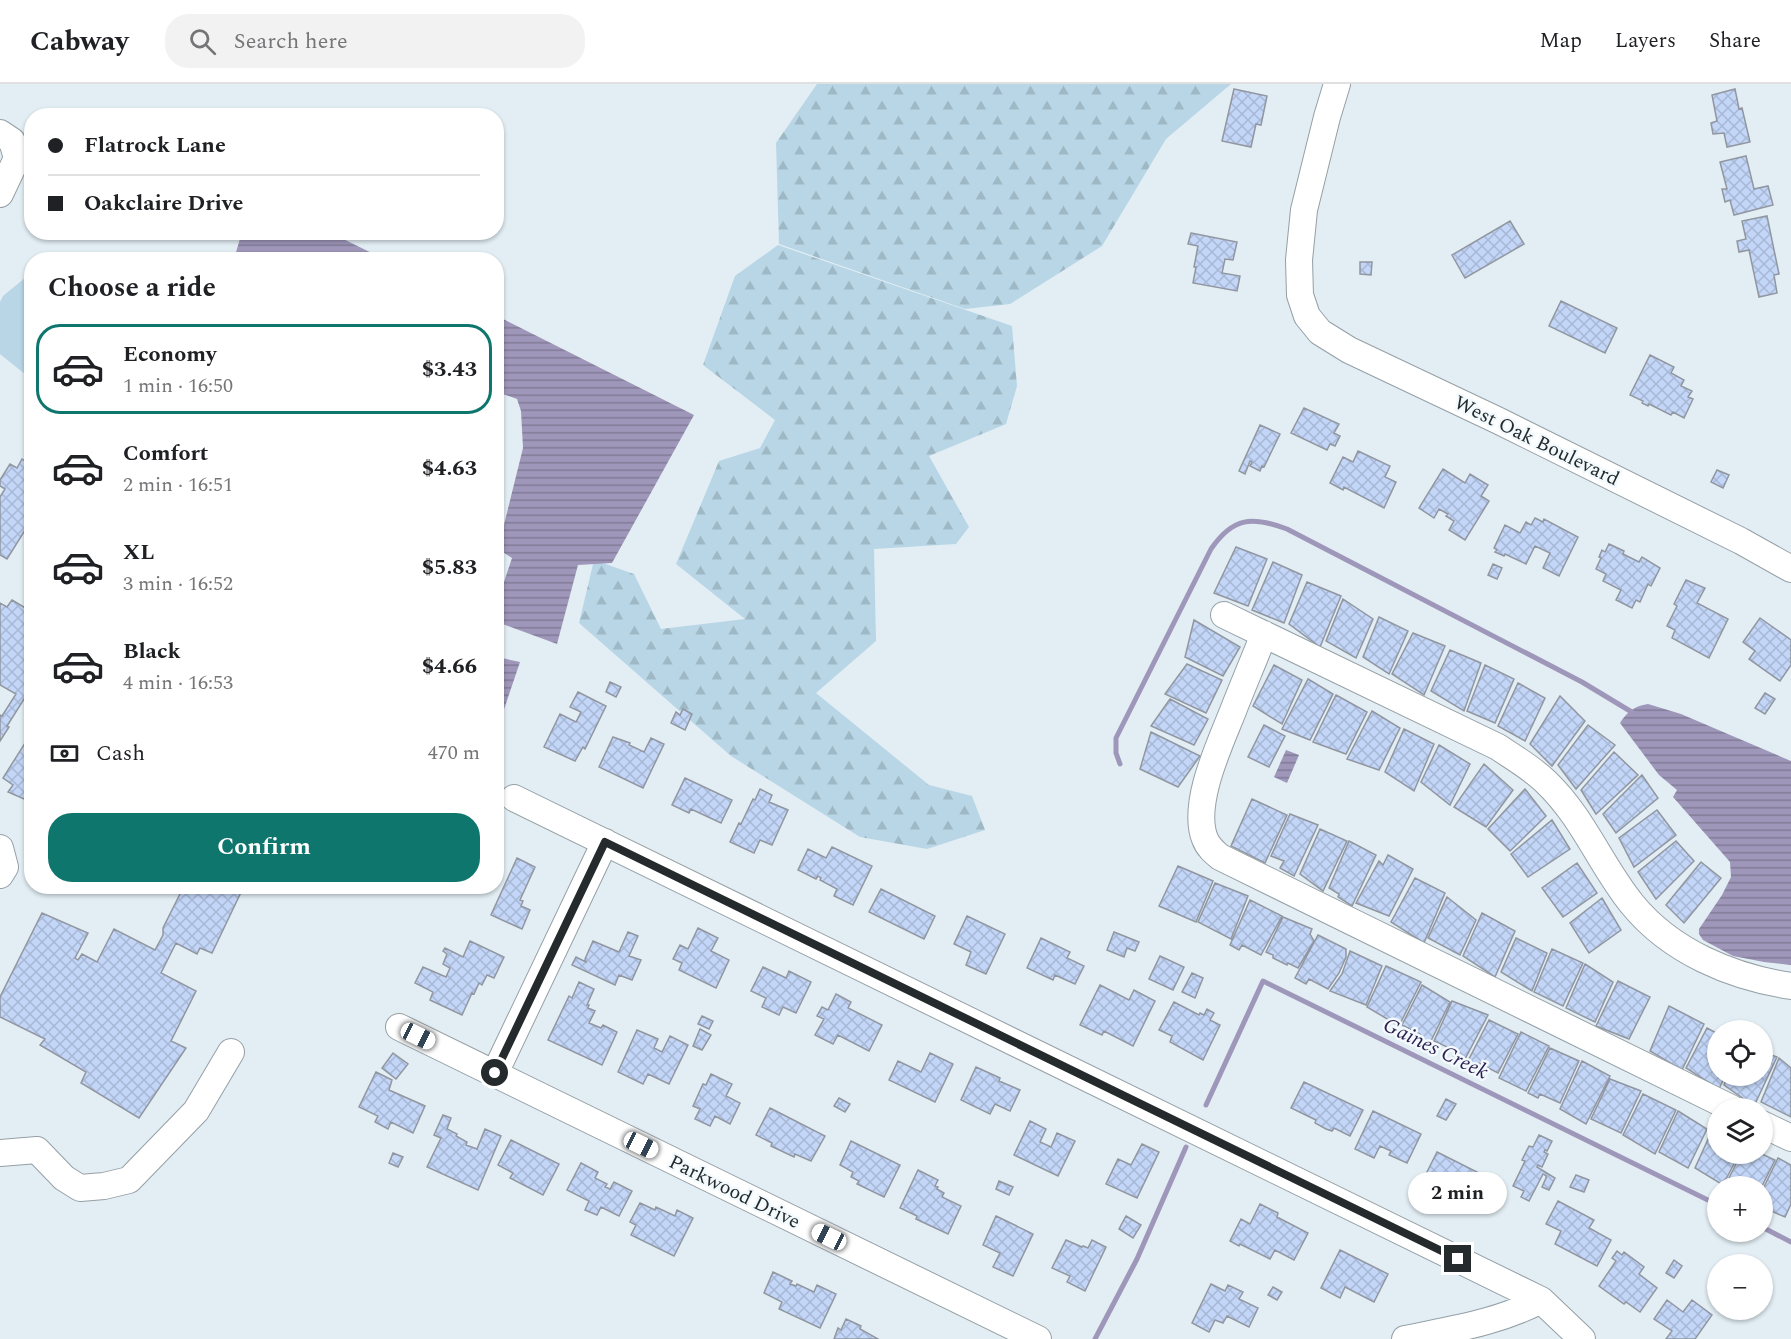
<!DOCTYPE html>
<meta charset="utf-8">
<style>
:root{--surface:#fff;--page:#f2f2f2;--text:#202124;--muted:#757577;--line:#e0e0e0;--accent:#0f766e}
body{margin:0;font-family:Spectral,serif;background:var(--page);color:var(--text);height:100vh;display:flex;flex-direction:column;font-size:22px;white-space:nowrap}
*{box-sizing:border-box;margin:0}
p{font-size:20px;color:var(--muted)}
.icon{flex:none;width:33px;height:33px;fill:none;stroke:currentColor;stroke-width:2;stroke-linecap:round;stroke-linejoin:round}
.map{position:relative;flex:1;overflow:hidden}
.side{position:absolute;left:24px;top:168px;width:480px;height:642px;display:flex;flex-direction:column;background:var(--surface);border-radius:24px;box-shadow:0 2px 4px #0004}
.side>*{flex:none}
.top-card{position:absolute;left:24px;top:24px;width:480px;height:132px;border-radius:24px;box-shadow:0 2px 4px #0004;display:grid;align-content:center;height:132px;padding:0 24px;background:var(--surface)}
.tools{position:absolute;left:1707px;top:936px;display:grid;gap:12px}
.tools a{display:grid;place-items:center;width:66px;height:66px;border-radius:50%;background:var(--surface);box-shadow:0 2px 4px #0004;font-size:30px}
.end{position:absolute;width:27px;height:27px;margin:-14px;border:8px solid #252a2c;background:#fff;box-shadow:0 0 0 3px #fff}
.from{border-radius:50%}
.bubble{position:absolute;height:42px;border-radius:21px;background:var(--surface);box-shadow:0 2px 4px #0004;font-size:20px;font-weight:700;line-height:42px;text-align:center}
.car{position:absolute;width:18px;height:36px;margin:-18px -9px;border-radius:8px;box-shadow:0 0 4px 2px #0007;background:linear-gradient(#fff 24%,#345 0 40%,#fff 0 76%,#345 0 86%,#fff 0)}
.top-card b{display:flex;align-items:center;gap:21px;height:57px;font-size:22px}
.top-card b+b{border-top:2px solid var(--line)}
.top-card i{width:15px;height:15px;background:var(--text)}
ul{padding:0;list-style:none}
li{display:flex;align-items:center;gap:18px;height:90px;margin:0 12px 9px;padding:0 12px;border:3px solid transparent;border-radius:24px}
li div{flex:1}
li b{display:block;font-size:22px}
li em{font-style:normal;font-weight:700}
li.on{border-color:var(--accent)}
li>.icon{width:54px;height:54px;stroke-width:1.5}
h2{padding:0 24px;font-size:27px;line-height:72px}
.pay{display:flex;align-items:center;gap:15px;height:66px;padding:0 24px;font-size:22px}
.pay p{margin-inline-start:auto}
.button{display:flex;gap:12px;margin-top:auto;padding:12px 24px}
.button a{flex:1;height:69px;border-radius:24px;background:var(--accent);color:#fff;font-size:24px;font-weight:700;line-height:69px;text-align:center}
header{display:flex;align-items:center;gap:36px;box-sizing:border-box;height:84px;padding:0 30px;background:var(--surface);border-bottom:2px solid var(--line)}
header strong{font-size:28px}
nav{display:flex;gap:33px;margin-inline-start:auto;font-size:21px}
.search{width:420px;height:54px;background:var(--page);display:flex;align-items:center;gap:15px;box-sizing:border-box;padding:0 21px;border-radius:24px;color:var(--muted);font-size:22px}
.map>svg:first-child{display:block}
.forest{fill:url(#forest-firs)}
.garden{fill:#b9d6e6}
.water{fill:url(#water-rules)}
.lines{fill:none;stroke-linecap:round;stroke-linejoin:round}
.stream{stroke:#9f97ba;stroke-width:5}
.building{fill:url(#building-cross-hatch);stroke:#9196a0;stroke-width:1.5}
.minor-casing{stroke:#95a0a6;stroke-width:28}
.minor{stroke:#fff;stroke-width:26}
.route{stroke:#252a2c;stroke-width:8}
.labels{text-anchor:middle;stroke-width:5;stroke-linejoin:round;paint-order:stroke}
.street-label{font-size:20px;fill:#252a2c;stroke:#f3fafe}
.water-label{font-size:21px;font-style:italic;fill:#2d1f4d;stroke:#f3fafe}
</style>
<header>
<strong>Cabway</strong>
<div class="search"><svg class="icon" aria-label="search" viewBox="0 0 24 24"><circle cx="10" cy="10" r="6"/><path d="M15 15l6 6"/></svg>Search here</div>
<nav><a>Map</a><a>Layers</a><a>Share</a></nav>
</header>
<div class="map">
<svg width="1791" height="1255" viewBox="0 0 1791 1255">
<defs>
<pattern id="forest-firs" width="22" height="20" patternUnits="userSpaceOnUse" patternTransform="scale(1.5)"><rect width="22" height="20" fill="#b9d6e6"/><path d="M5 1l3.5 6h-7zM16 11l3.5 6h-7z" fill="#9fb8c5"/></pattern>
<pattern id="water-rules" width="6" height="5" patternUnits="userSpaceOnUse" patternTransform="scale(1.5)"><rect width="6" height="5" fill="#9f97ba"/><path d="M0 2.5h6" fill="none" stroke="#817b97"/></pattern>
<pattern id="building-cross-hatch" width="8" height="8" patternUnits="userSpaceOnUse" patternTransform="scale(1.5)"><rect width="8" height="8" fill="#c3d6f8"/><path d="M0 0l8 8M0 8l8-8" fill="none" stroke="#a7b8d5"/></pattern>
</defs>
<rect width="100%" height="100%" fill="#e2eef4"/>
<path class="forest" d="M817 0H1231L1166 55 1102 162 1010 220 965 225 779 160 776 59Z
M778 161 1012 242 1017 302 1006 340 929 372 969 443 956 460 874 465 876 557 816 609 929 701 972 712 985 746 927 765 860 753 731 672 579 539 594 476 634 490 661 545 745 535 676 480 719 377 760 364 775 336 703 281 735 192Z"/>
<path class="garden" d="M83 169 138 173 146 175H60Z
M31 189V295L0 270V218L3 212Z"/>
<path class="water" d="M242 148 331 149 384 175H234Z
M497 232 694 331 612 479 578 481 557 560 497 538V519L512 474 498 465 523 364 521 327 517 315 497 308Z
M497 573 520 578 497 646 496 573Z
M1648 620 1681 630 1791 677V881L1764 878 1733 872 1703 856 1699 850V845L1722 811 1731 793 1730 778 1673 713 1677 706 1659 691 1620 639C1627 628 1634 622 1648 620Z
M1286 666 1299 671 1287 699 1274 693Z"/>
<g class="lines">
<path class="stream" d="M1120 680 1116 669V654L1211 465C1233 433 1252 432 1287 445L1582 598 1635 630
M1206 1021 1263 897 1718 1121
M1762 1143 1791 1158
M1095 1255 1137 1175 1186 1063"/>
</g>
<path class="building" d="M1234 5 1267 12 1261 41 1256 40 1251 63 1222 57Z
M1735 5 1739 25 1742 24 1750 58 1727 63 1724 49 1713 50 1711 39 1717 37 1712 11Z
M1746 72 1754 105 1768 102 1773 121 1734 131 1730 116 1725 118 1722 105H1727L1720 78Z
M1767 132 1779 190 1774 191 1777 209 1759 213 1749 166 1739 168 1737 157 1746 155 1742 137Z
M1510 137 1524 160 1465 194 1452 171Z
M1191 149 1237 158 1233 176 1225 175 1222 189 1240 192 1237 207 1193 199 1196 183H1194L1198 162 1188 160Z
M1360 178H1372L1371 191 1360 190Z
M1561 217 1617 244 1605 269 1549 242Z
M1650 271 1674 283 1671 289 1684 296 1681 302 1692 307 1688 313 1693 315 1684 334 1673 328 1671 331 1649 320 1648 322 1642 319 1643 317 1630 311Z
M1304 324 1339 340 1334 349 1340 352 1335 362 1330 360 1327 366 1291 349Z
M1260 341 1280 350 1264 383 1262 382 1260 387 1250 382 1252 378 1250 377 1245 390 1239 387Z
M1358 367 1390 382 1385 393 1396 398 1384 424 1344 403 1343 406 1330 399 1343 373 1353 378Z
M31 369 32 435 7 475 0 471V413L5 405 0 402V396L10 380 17 384 22 375 25 377Z
M1443 385 1465 399 1470 390 1488 401 1481 412 1489 417 1465 456 1449 446 1454 437 1446 432 1448 430 1439 425 1434 434 1419 424Z
M1717 386 1729 391 1723 404 1711 398Z
M1535 434 1543 438 1544 435 1578 453 1559 492 1543 484 1550 469 1535 462 1526 480 1505 470 1504 472 1495 468 1497 466 1494 464 1505 441 1520 449 1526 438 1531 441Z
M1609 460 1624 467 1623 470 1639 478 1642 473 1660 484 1651 502 1648 500 1640 518 1636 516 1632 524 1616 516 1621 506 1603 497 1606 490 1596 485 1601 474 1599 473 1602 466 1605 468Z
M1236 463 1267 475 1248 522 1214 509Z
M1273 478 1302 491 1284 539 1252 526Z
M1493 480 1502 484 1497 495 1488 491Z
M1686 496 1705 504 1697 519 1728 535 1709 574 1672 554 1675 546 1667 542 1677 522 1674 520Z
M1307 498 1341 512 1320 563 1289 540Z
M1343 515 1373 535 1356 574 1326 557Z
M12 516 32 528V619L24 615 7 642 9 643 0 657V631L2 632 16 610 0 601V519L7 523Z
M1379 533 1408 547 1389 590 1363 573Z
M1760 534 1791 556V581L1780 597 1749 575 1755 567 1743 558Z
M1194 536 1240 563 1223 592 1185 573Z
M1413 549 1445 562 1424 611 1392 590Z
M1450 566 1481 579 1464 627 1431 607Z
M1187 580 1222 596 1206 629 1165 610Z
M1274 581 1302 596 1282 640 1253 622Z
M1485 581 1514 595 1495 639 1467 627Z
M1308 595 1333 610 1310 656 1282 645Z
M610 598 621 603 616 613 606 608Z
M1518 599 1545 614 1525 657 1498 642Z
M578 608 606 622 585 665 583 663 575 677 544 663 560 630 576 638 581 628 570 623Z
M1765 609 1775 615 1765 630 1755 624Z
M1336 611 1367 628 1346 670 1313 658Z
M1560 612 1585 637 1552 682 1530 660Z
M1170 615 1208 635 1194 661 1151 642Z
M683 625 692 630 685 646 671 639 676 628 680 631Z
M1372 627 1400 644 1379 686 1347 675Z
M1264 641 1285 652 1269 683 1248 673Z
M1588 641 1615 661 1576 705 1558 681Z
M1404 645 1434 660 1414 707 1385 688Z
M32 648V718H31L8 708 13 701 3 694Z
M1151 648 1200 672 1178 703 1140 685Z
M613 653 630 659 629 661 644 668 651 654 664 660 643 704 599 683Z
M1439 661 1470 680 1450 721 1421 698Z
M1614 668 1638 691 1596 730 1581 706Z
M1484 680 1513 706 1486 743 1454 723Z
M1642 691 1658 714 1616 749 1603 730Z
M685 694 732 716 721 739 691 725 689 729 672 721Z
M760 705 772 711 769 718 788 726 772 761 760 756 754 769 730 758 739 739 741 740 753 715 755 716Z
M1525 705 1546 732 1510 767 1488 745Z
M1252 715 1287 731 1265 779 1231 762Z
M1657 726 1676 751 1634 783 1619 754Z
M1290 730 1318 741 1294 792 1280 784 1284 777 1271 772Z
M1552 736 1570 765 1528 793 1511 770Z
M1320 745 1347 757 1323 807 1300 790Z
M1349 757 1376 771 1352 822 1338 813 1339 810 1329 804Z
M1676 757 1694 777 1656 815 1638 788Z
M832 763 872 782 853 821 834 812 837 805 820 796 821 794 818 792 816 795 798 786 808 765 826 774Z
M1388 771 1413 785 1389 832 1356 819 1379 777 1383 781Z
M517 774 535 783 520 816 523 817 521 822 530 826 522 845 491 831Z
M1701 778 1721 794 1684 839 1666 821Z
M1577 779 1597 809 1563 833 1542 804Z
M1178 782 1213 797 1196 838 1159 822Z
M1415 794 1445 809 1424 859 1391 838Z
M1215 799 1248 812 1231 855 1198 838Z
M184 802H244L212 869 200 864 197 870 176 859 161 889 196 907 171 957 186 964 139 1034 81 999 86 988 40 961 45 955 0 933V913L42 829 88 849 75 874 78 876 82 870 97 878 114 845 155 866 163 851V844Z
M881 805 935 832 924 855 869 828Z
M1447 813 1476 836 1460 871 1428 854Z
M1602 814 1621 846 1589 869 1570 839Z
M1250 816 1282 832 1261 871 1242 861 1239 866 1230 861Z
M1482 829 1515 847 1495 893 1463 872Z
M967 832 1005 850 986 890 966 881 971 868 954 860Z
M1283 833 1312 845 1310 850 1314 857 1298 884 1288 879 1287 881 1273 874V871L1266 868Z
M698 844 718 854 711 867 729 876 716 904 679 886 682 879 673 875 680 861 688 865Z
M628 848 638 852 629 872 641 876 632 896 619 891 615 901 572 881 576 873 586 878 585 875 593 857 619 868Z
M1114 848 1139 858 1135 867 1127 864 1124 873 1107 866Z
M1318 851 1346 865V873L1339 889 1328 905 1309 895 1306 900 1295 894Z
M1041 854 1070 868 1067 874 1084 882 1075 900 1055 891 1053 896 1027 884Z
M1516 854 1547 869 1532 907 1501 888Z
M470 857 504 873 494 894 487 891 482 901 479 899 474 910 472 909 462 931 430 916 433 908 415 899 423 883 446 893 450 884 443 880 447 870 443 867 445 864 463 873Z
M1552 865 1583 879 1563 922 1534 908Z
M1350 867 1382 882 1366 921 1330 907 1342 890Z
M1160 872 1184 883 1173 906 1149 895Z
M1585 880 1613 898 1595 938 1566 924Z
M1386 882 1421 898 1399 942 1367 923Z
M763 883 786 894 789 887 811 898 796 929 783 923 779 931 762 923 766 914 751 907Z
M1192 889 1203 894 1195 914 1182 908Z
M1618 897 1650 913 1629 955 1596 942Z
M579 898 594 905 587 921H589L588 924 595 927 589 939 601 944 603 941 617 948 602 981 548 956 569 912 572 914Z
M1100 901 1129 916 1134 906 1155 917 1133 962 1104 947 1102 951 1080 941Z
M1422 901 1450 918 1428 963 1417 958 1420 950 1402 941Z
M836 910 851 918 848 924 882 941 869 967 838 951 833 960 815 951 824 935 817 932 822 923 828 926Z
M1452 917 1488 931 1463 979 1453 973 1456 967 1434 957Z
M1174 918 1199 931 1200 929 1204 931 1207 925 1214 929 1210 936 1220 941 1203 976 1170 958 1172 952 1159 946Z
M1669 922 1704 940 1682 986 1650 967Z
M702 932 713 937 709 945 698 940Z
M1489 936 1518 950 1498 989 1479 979 1477 984 1467 979Z
M1707 944 1718 950V992H1725L1719 1005 1686 984Z
M700 945 711 951 702 966 693 962Z
M637 946 658 955 654 964 662 968 670 952 688 961 669 1000 648 990 643 1000 618 988Z
M1521 948 1549 962 1526 1007 1499 994Z
M1550 964 1579 977 1560 1019 1540 1010 1538 1014 1528 1009Z
M1762 968 1777 973 1754 1022 1724 1001 1728 992H1762Z
M393 969 408 980 396 995 382 984Z
M930 969 953 980 935 1018 889 996 898 977 921 988Z
M1779 974 1791 984V1033L1761 1018Z
M1582 977 1610 992 1586 1040 1560 1025Z
M976 983 1000 994 999 997 1020 1006 1010 1027 995 1020 990 1030 961 1016Z
M376 988 392 996 389 1006 425 1022 413 1049 391 1038 388 1045 375 1038 378 1032 359 1023Z
M711 990 732 1000 726 1012 740 1019 730 1040 715 1032 710 1042 695 1035 700 1025 693 1022 703 1000 706 1001Z
M1610 995 1641 1007 1621 1049 1591 1035Z
M1304 998 1363 1026 1350 1052 1334 1044 1332 1047 1326 1045 1315 1039 1316 1036 1291 1024Z
M1643 1010 1676 1026 1655 1070 1623 1051Z
M839 1014 850 1020 845 1028 834 1022Z
M1446 1015 1456 1020 1446 1036 1437 1032Z
M770 1024 825 1052 811 1077 795 1070 794 1073 771 1062 772 1059 756 1051Z
M1373 1027 1421 1050 1407 1079 1389 1071 1391 1067 1380 1062 1374 1074 1355 1065Z
M1678 1027 1707 1045 1688 1084 1659 1068Z
M443 1031 451 1034 447 1045 457 1050 456 1052 467 1058 466 1061 477 1065 485 1045 501 1052 478 1106 427 1083 441 1054 434 1051Z
M1030 1037 1046 1045 1040 1058 1051 1063 1057 1049 1075 1057 1058 1092 1014 1071Z
M1714 1042 1718 1044V1070H1739L1723 1101 1695 1084Z
M1539 1051 1552 1057 1547 1067 1545 1066 1544 1068 1548 1070 1542 1083 1538 1081 1537 1083 1555 1094 1549 1106 1542 1103 1546 1094V1092L1543 1090 1529 1117 1521 1113 1524 1107 1513 1102 1525 1077 1522 1076 1529 1062 1533 1063Z
M511 1056 559 1080 543 1111 510 1094 513 1089 498 1081Z
M851 1057 900 1081 884 1113 857 1100 859 1097 851 1093 853 1088 840 1081Z
M1142 1060 1159 1068 1137 1114 1106 1100 1118 1075 1131 1081Z
M1437 1068 1491 1095 1476 1124 1436 1104 1437 1101 1424 1094Z
M393 1069 403 1073 398 1083 389 1079Z
M1741 1070H1762L1775 1076 1762 1102H1730L1726 1100Z
M1778 1074 1791 1081V1120L1785 1133 1762 1123V1107Z
M581 1079 598 1088 595 1094 607 1100 605 1103 610 1105 614 1098 632 1107 619 1132 601 1123 597 1131 585 1126 589 1117 567 1106Z
M918 1086 938 1096 935 1102 938 1103 937 1105 944 1109 942 1113 961 1122 948 1150 916 1135 917 1132 900 1124Z
M1576 1091 1589 1096 1584 1108 1570 1103Z
M999 1097 1013 1103 1009 1111 996 1105Z
M1558 1117 1594 1136 1589 1144 1611 1156 1597 1182 1555 1160 1561 1147 1546 1140Z
M640 1119 655 1126 656 1123 675 1132 677 1126 693 1134 674 1172 631 1151 636 1141 630 1138Z
M1260 1120 1278 1129 1277 1133 1308 1149 1294 1176 1275 1166 1270 1175 1240 1160 1239 1162 1230 1157 1241 1135 1250 1140Z
M996 1132 1033 1150 1013 1192 993 1183 1000 1169 983 1161Z
M1126 1132 1141 1141 1133 1154 1119 1145Z
M1066 1156 1082 1163 1083 1162 1088 1164 1092 1156 1106 1163 1085 1207 1067 1198 1070 1192 1052 1184Z
M1340 1166 1388 1190 1374 1218 1345 1203 1340 1214 1321 1204Z
M1617 1167 1622 1171 1624 1168 1644 1183 1639 1190 1657 1204 1640 1228 1626 1218 1624 1220 1599 1202 1616 1177 1612 1174Z
M1674 1176 1682 1182 1674 1194 1666 1189Z
M773 1188 792 1197 790 1200 796 1202 797 1200 814 1208 817 1201 836 1210 820 1244 779 1225 782 1218 764 1209Z
M1211 1200 1225 1207 1228 1201 1243 1208 1239 1215 1258 1224 1249 1243 1227 1232 1223 1239 1215 1236 1209 1248 1192 1239Z
M1273 1203 1282 1208 1277 1216 1268 1211Z
M1667 1216 1683 1228 1692 1216 1712 1231 1695 1255H1666L1672 1247 1654 1235Z
M846 1235 861 1242 860 1245 878 1255H834L838 1244 841 1246Z"/>
<g class="lines">
<g class="minor-casing">
<path id="minor" d="M1337 0 1327 33 1304 126 1299 176 1300 211 1307 232 1320 248 1349 266 1499 337 1741 457 1791 485
M0 49 12 57 17 74 0 110
M1224 531 1498 663C1514 674 1532 684 1546 698 1583 733 1601 782 1632 820 1671 868 1732 893 1791 902
M1264 550C1254 576 1243 601 1233 627 1220 660 1191 720 1205 755 1208 763 1214 768 1220 773L1731 1024
M514 714 1541 1216 1582 1255
M0 764 5 783 0 791
M399 943 1038 1255
M495 989 605 758
M1762 1040 1791 1054
M0 1069 37 1066 64 1094 80 1104 104 1102 129 1096 196 1027 231 968
M1405 1255C1453 1245 1497 1239 1541 1216"/>
</g>
<use href="#minor" class="minor"/>
</g>
<g class="lines">
<path class="route" d="M495 989 605 758 1458 1175"/>
</g>
<g class="labels">
<g class="street-label">
<text transform="translate(1537 356) rotate(26)" y="7">West Oak Boulevard</text>
<text transform="translate(735 1107) rotate(26)" y="7">Parkwood Drive</text>
</g>
<g class="water-label">
<text transform="translate(1436 964) rotate(26)" y="7">Gaines Creek</text>
</g>
</g>
</svg>
<div class="tools">
<a><svg class="icon" aria-label="locate" viewBox="0 0 24 24"><circle cx="12" cy="12" r="6"/><path d="M12 2v4M12 18v4M2 12h4M18 12h4"/></svg></a>
<a><svg class="icon" aria-label="layers" viewBox="0 0 24 24"><path d="M12 4l9 5-9 5-9-5zM3 14l9 5 9-5"/></svg></a>
<a>+</a>
<a>−</a>
</div>
<i class="end from" style="left:495px;top:989px"></i>
<i class="end" style="left:1458px;top:1175px"></i>
<div class="bubble" style="left:1408px;top:1088px;width:99px">2 min</div>
<i class="car" style="left:418px;top:952px;rotate:116deg"></i>
<i class="car" style="left:641px;top:1061px;rotate:116deg"></i>
<i class="car" style="left:829px;top:1153px;rotate:296deg"></i>
<div class="top-card">
<b><i class="from"></i>Flatrock Lane</b>
<b><i></i>Oakclaire Drive</b>
</div>
<section class="side">
<h2>Choose a ride</h2>
<ul>
<li class="on"><svg class="icon" aria-label="car" viewBox="0 0 24 24"><path d="M5 17H2v-5l4-1 3-4h7l3 4 3 1v5h-3M9 17h6M6 11h13"/><circle cx="7" cy="17" r="2"/><circle cx="17" cy="17" r="2"/></svg><div><b>Economy</b><p>1 min · 16:50</p></div><em>$3.43</em></li>
<li><svg class="icon" aria-label="car" viewBox="0 0 24 24"><path d="M5 17H2v-5l4-1 3-4h7l3 4 3 1v5h-3M9 17h6M6 11h13"/><circle cx="7" cy="17" r="2"/><circle cx="17" cy="17" r="2"/></svg><div><b>Comfort</b><p>2 min · 16:51</p></div><em>$4.63</em></li>
<li><svg class="icon" aria-label="car" viewBox="0 0 24 24"><path d="M5 17H2v-5l4-1 3-4h7l3 4 3 1v5h-3M9 17h6M6 11h13"/><circle cx="7" cy="17" r="2"/><circle cx="17" cy="17" r="2"/></svg><div><b>XL</b><p>3 min · 16:52</p></div><em>$5.83</em></li>
<li><svg class="icon" aria-label="car" viewBox="0 0 24 24"><path d="M5 17H2v-5l4-1 3-4h7l3 4 3 1v5h-3M9 17h6M6 11h13"/><circle cx="7" cy="17" r="2"/><circle cx="17" cy="17" r="2"/></svg><div><b>Black</b><p>4 min · 16:53</p></div><em>$4.66</em></li>
</ul>
<div class="pay"><svg class="icon" aria-label="cash" viewBox="0 0 24 24"><path d="M3 7h18v10H3z"/><circle cx="12" cy="12" r="2"/></svg>Cash<p>470 m</p></div>
<div class="button"><a>Confirm</a></div>
</section>
</div>
